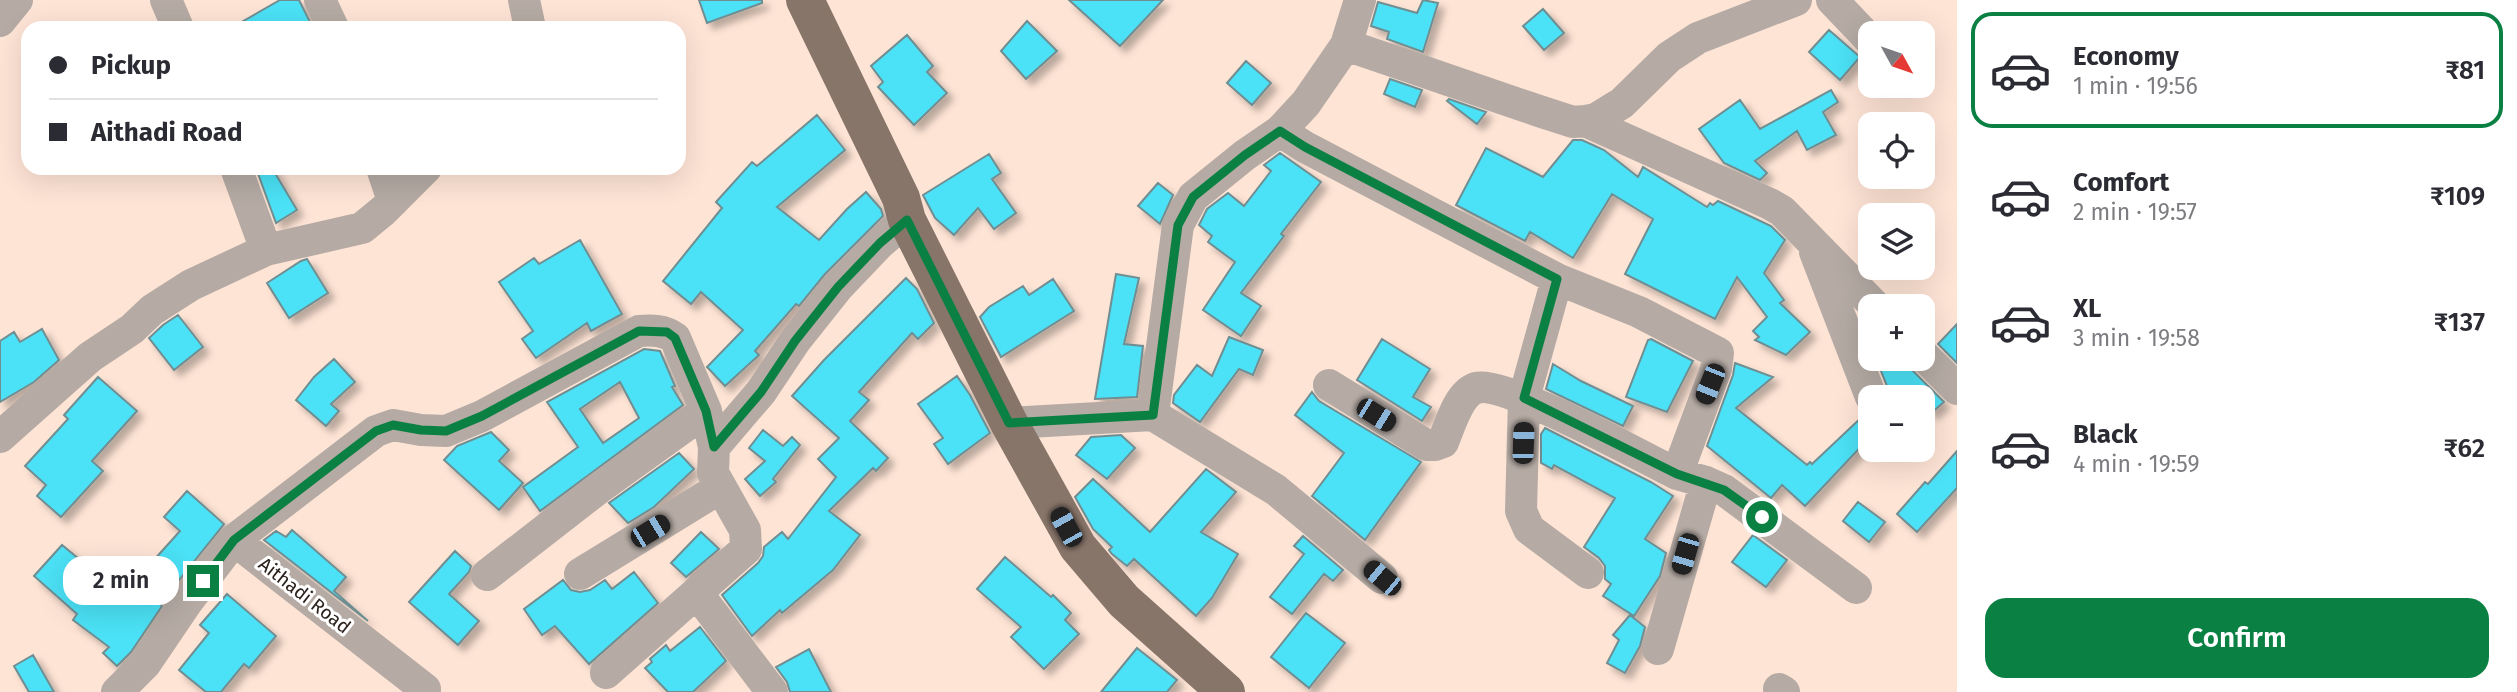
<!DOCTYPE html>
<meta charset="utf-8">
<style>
:root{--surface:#fff;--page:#f7f7f7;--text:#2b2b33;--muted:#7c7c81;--line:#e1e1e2;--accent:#0b8043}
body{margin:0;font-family:"Fira Sans",sans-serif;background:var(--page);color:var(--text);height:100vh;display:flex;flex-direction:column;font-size:26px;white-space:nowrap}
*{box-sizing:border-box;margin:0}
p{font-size:23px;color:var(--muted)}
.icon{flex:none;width:38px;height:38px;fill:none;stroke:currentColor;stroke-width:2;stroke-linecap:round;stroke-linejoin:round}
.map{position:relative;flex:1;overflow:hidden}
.drawer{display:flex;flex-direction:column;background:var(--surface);width:560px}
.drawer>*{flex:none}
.guide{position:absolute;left:21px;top:21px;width:665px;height:154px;border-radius:21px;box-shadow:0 7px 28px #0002;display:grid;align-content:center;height:154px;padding:0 28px;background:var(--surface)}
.needle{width:46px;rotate:130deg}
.tools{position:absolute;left:1858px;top:21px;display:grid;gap:14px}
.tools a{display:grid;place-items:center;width:77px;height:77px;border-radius:14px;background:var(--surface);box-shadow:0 7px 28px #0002;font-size:35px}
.end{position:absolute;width:32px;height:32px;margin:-16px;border:9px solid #0b8043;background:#fff;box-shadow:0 0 0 4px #fff}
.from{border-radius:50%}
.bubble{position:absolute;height:49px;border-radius:21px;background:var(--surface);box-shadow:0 7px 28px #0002;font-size:23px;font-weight:600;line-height:49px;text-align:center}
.car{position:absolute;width:21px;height:42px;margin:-21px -10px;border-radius:9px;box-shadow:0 0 5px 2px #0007;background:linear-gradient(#222 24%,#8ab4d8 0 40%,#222 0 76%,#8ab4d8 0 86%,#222 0)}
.guide b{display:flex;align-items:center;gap:24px;height:66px;font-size:26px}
.guide b+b{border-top:2px solid var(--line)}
.guide i{width:18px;height:18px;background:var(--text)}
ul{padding:12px 0 0;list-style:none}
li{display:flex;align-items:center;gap:21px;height:116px;margin:0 14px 10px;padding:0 14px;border:4px solid transparent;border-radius:21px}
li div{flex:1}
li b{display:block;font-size:26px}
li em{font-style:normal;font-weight:600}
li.selected{border-color:var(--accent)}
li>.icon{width:63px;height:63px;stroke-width:1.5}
.button{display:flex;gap:14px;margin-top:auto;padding:14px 28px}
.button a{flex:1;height:80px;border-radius:21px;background:var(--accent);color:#fff;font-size:28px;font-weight:600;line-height:80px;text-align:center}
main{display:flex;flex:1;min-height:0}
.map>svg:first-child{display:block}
.building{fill:#4ce1f6;stroke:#708e92;stroke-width:2;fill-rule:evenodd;filter:url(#shadow)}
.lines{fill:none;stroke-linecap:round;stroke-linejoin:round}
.minor{stroke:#b5aaa4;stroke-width:32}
.major{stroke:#88756a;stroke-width:38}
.route{stroke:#0b8043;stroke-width:9}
.labels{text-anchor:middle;stroke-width:6;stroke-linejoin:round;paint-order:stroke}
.street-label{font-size:19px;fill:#2c221d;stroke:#fff}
</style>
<main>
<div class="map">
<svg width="1957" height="692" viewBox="0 0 1957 692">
<defs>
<filter id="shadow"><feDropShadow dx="6" dy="6" stdDeviation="3.5" flood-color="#0004"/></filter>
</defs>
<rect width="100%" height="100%" fill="#fee4d5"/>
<path class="building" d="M280 0H299L313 28H231Z
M699 0H762V3L707 23Z
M1069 0H1163L1120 46Z
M1423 0 1438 3 1423 52 1387 39 1389 32 1371 26 1378 2 1417 13Z
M1543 9 1564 33 1544 50 1523 26Z
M1027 21 1057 51 1026 79 1001 51Z
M1829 30 1860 57 1840 80 1809 52Z
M907 35 933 66 927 72 947 93 914 125 878 87 883 82 871 66Z
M1246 61 1271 83 1252 105 1227 83Z
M1390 79 1422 90 1415 107 1384 94Z
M1831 90 1838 102 1823 112 1836 135 1807 150 1797 131 1755 161 1767 173 1760 180 1724 163 1699 129 1740 100 1760 129Z
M1449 99 1486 112 1477 124 1447 101Z
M817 115 845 150 777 207 819 240 847 209 866 192 881 209 883 216 825 274 799 306 796 304 755 351 759 355 725 386 707 367 743 330 701 292 691 304 663 281 722 208 716 202 752 162 757 166Z
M1573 140H1582L1604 150 1638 177 1643 167 1707 207 1710 203 1713 205 1718 201 1771 226 1785 240 1764 273 1784 300 1780 303 1810 332 1786 355 1755 340 1759 337 1753 331 1767 317 1737 277 1715 319 1625 274 1653 219 1612 194 1573 258 1530 232 1525 241 1456 205 1486 148 1543 177Z
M1280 153 1321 182 1281 234 1284 236 1241 293 1261 306 1241 336 1203 310 1235 262 1208 242 1212 236 1199 225 1207 209 1228 193 1244 206 1271 171 1264 165Z
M989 154 1001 173 992 179 1016 213 994 229 978 208 954 235 935 218 923 195Z
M256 168H272L297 210 276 223Z
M1158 183 1173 195 1160 224 1138 206Z
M580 240 622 314 591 331 587 323 536 358 522 339 533 331 499 282 534 258 539 264Z
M307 259 328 293 289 318 267 283 301 261Z
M1116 274 1139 278 1124 344 1143 346 1137 397 1095 399Z
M906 278 917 289 934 323 918 339 912 333 859 392 869 400 850 421 888 458 876 471 873 468 829 511 860 535 833 570 782 613 780 610 752 636 722 595 758 563 763 556 764 547 782 532 788 539 836 477 818 459 839 438 792 396 824 360Z
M1053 279 1074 311 1001 357 980 317 989 307 1023 286 1029 295Z
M178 315 203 347 174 370 149 338 163 325Z
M1957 324V363L1938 344Z
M42 329 59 360 34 382 0 402V341L14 332 20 342Z
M1229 337 1263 350 1253 375 1239 369 1200 422 1173 403 1174 395 1197 365 1212 376Z
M1382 339 1430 369 1413 397 1431 407 1422 421 1357 380Z
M1651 339 1693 361 1667 412 1626 397 1648 340Z
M644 349 660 351 675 386 672 387 683 405 540 511 523 487 578 447 547 402ZM620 382 639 418 603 443 580 409Z
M334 359 355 382 331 404 339 411 326 426 296 400 314 377Z
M1879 359H1905L1910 368 1944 402 1931 413 1923 403V397H1898L1887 386 1877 361Z
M1735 363 1773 377 1736 408 1807 465 1810 462 1812 464 1865 414 1871 415V436L1805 506 1782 485 1771 498 1707 446 1733 375Z
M1553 364 1581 381 1633 406 1623 426 1546 389Z
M957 376 970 395 990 433 948 464 934 444 943 438 918 404Z
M98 377 137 411 92 461 103 471 61 517 37 496 46 485 25 466 68 419 64 415Z
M1312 392 1319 401 1421 462 1365 540 1312 496 1344 453 1295 415Z
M1545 428 1651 482 1673 496 1645 539 1666 553 1660 576 1634 616 1603 596 1611 584 1605 579V566L1599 558 1584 547 1615 498 1554 465 1552 469 1541 463V434Z
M763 430 783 446 792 437 800 445 773 479 776 482 760 496 745 479 765 461 749 448Z
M491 432 509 450 499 461 523 483 499 510 444 460 457 446Z
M1121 435 1135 448 1107 479 1076 455 1091 437Z
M1957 451V488L1917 532 1897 514 1925 482 1928 484Z
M679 453 694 469 654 507 628 523 609 503Z
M1206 469 1236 492 1201 532 1238 554 1212 598 1196 616 1134 559 1127 566 1112 554 1109 550 1112 547 1093 529 1075 497 1093 479 1150 532Z
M187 491 224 524 160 604 162 606 131 652 117 666 103 653 109 647 73 620 77 614 34 576 62 545 79 559 70 569 103 593 123 570 135 581 180 531 164 517Z
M1858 502 1885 522 1869 542 1843 521Z
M292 530 346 577 334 591 368 621 264 540 276 531 286 537Z
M701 532 719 549 686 577 671 563Z
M1753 535 1787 560 1766 587 1732 562Z
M1303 536 1343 570 1333 581 1324 574 1292 614 1270 597 1304 554 1294 546Z
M455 551 471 566 469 572 449 594 479 621 458 645 409 602Z
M1005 557 1051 597 1053 595 1071 613 1065 620 1079 634 1044 669 1011 637 1021 627 977 589Z
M634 572 658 603 589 664 555 626 542 635 524 609 563 580 571 590 580 592 590 590 605 580 612 589Z
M227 594 276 636 249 668 244 664 221 692H206L179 670 209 633 200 625Z
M1306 613 1345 643 1309 688 1271 657Z
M1630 615 1645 627 1640 646 1625 673 1607 663 1619 640 1613 635Z
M700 627 726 661 693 692H668L645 668 652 662 650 659 666 645 670 651Z
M1137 648 1177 680 1167 692H1101Z
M809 649 831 692H790L787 682 776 667Z
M33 655 54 692H29L14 666Z"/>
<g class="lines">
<path class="minor" d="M166 0 178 28
M320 0 333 28
M524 0 530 28
M1832 0 1871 41
M0 21 17 0
M1346 45 1539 111 1573 122 1585 121 1596 119 1622 103 1669 57 1698 38 1796 0
M1585 121 1770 204 1782 211 1875 306
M1280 131 1305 147 1557 279 1639 312 1718 353 1716 369 1677 474 1706 482 1724 490 1856 588
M236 168 266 250
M382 168 393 201
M1815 252 1871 397
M1557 279 1524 398 1521 511 1529 529 1588 573
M1923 355 1957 389
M1329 385 1426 445H1435L1443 442C1450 426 1458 394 1476 388 1504 380 1644 458 1677 474
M1153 415 1276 490 1382 578
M1009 423 1153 415 1178 225 1193 197 1245 155 1280 131 1306 103 1346 45 1360 0
M0 437 90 357 132 329 152 310 191 285 266 250 362 228 384 210 426 168
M234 540 425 689 423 692
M580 574 720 488
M487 575 599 488 706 411
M697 593 772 692
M1658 649 1706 482
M606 673 746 549 745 530 713 473 714 447
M1779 689 1784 692
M117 692 145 664 187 602 234 540 376 431 393 425 421 430 446 431 482 416 639 331C653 330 664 330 675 338L706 411 714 447 761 392 795 341 838 287 880 243 907 220"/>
<path class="major" d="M805 0 901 198 907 220 1009 423 1078 547 1124 601 1226 692"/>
</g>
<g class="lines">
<path class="route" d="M203 581 234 540 376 431 393 425 421 430 446 431 482 416 639 331 667 332 675 338 706 411 714 447 761 392 795 341 838 287 880 243 907 220 1009 423 1153 415 1178 225 1193 197 1245 155 1280 131 1305 147 1557 279 1524 398 1677 474 1724 490 1762 517"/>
</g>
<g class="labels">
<g class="street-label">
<text transform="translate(305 595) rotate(38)" y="7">Aithadi Road</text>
</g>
</g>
</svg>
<div class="tools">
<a><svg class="needle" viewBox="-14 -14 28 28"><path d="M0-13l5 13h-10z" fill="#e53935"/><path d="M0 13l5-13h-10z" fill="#7c7c81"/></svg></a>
<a><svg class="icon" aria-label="locate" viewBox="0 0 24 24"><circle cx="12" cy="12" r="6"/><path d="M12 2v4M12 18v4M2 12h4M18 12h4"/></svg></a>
<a><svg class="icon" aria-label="layers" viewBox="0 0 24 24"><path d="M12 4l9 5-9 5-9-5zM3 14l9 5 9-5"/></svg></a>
<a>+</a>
<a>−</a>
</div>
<i class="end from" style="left:1762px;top:517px"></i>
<i class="end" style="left:203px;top:581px"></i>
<div class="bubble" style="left:63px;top:556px;width:116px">2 min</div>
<i class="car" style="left:1710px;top:384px;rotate:202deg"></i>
<i class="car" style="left:1376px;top:415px;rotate:122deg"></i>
<i class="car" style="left:1523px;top:443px;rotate:2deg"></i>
<i class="car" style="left:1066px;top:527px;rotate:331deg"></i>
<i class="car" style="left:650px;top:531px;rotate:59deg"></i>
<i class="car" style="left:1685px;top:554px;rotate:196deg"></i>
<i class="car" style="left:1382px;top:578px;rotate:310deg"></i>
<div class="guide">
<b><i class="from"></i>Pickup</b>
<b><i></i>Aithadi Road</b>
</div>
</div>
<section class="drawer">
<ul>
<li class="selected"><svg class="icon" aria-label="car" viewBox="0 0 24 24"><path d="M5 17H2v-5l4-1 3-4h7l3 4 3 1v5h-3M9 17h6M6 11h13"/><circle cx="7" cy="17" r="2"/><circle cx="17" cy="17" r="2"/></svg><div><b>Economy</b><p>1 min · 19:56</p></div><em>₹81</em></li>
<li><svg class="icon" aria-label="car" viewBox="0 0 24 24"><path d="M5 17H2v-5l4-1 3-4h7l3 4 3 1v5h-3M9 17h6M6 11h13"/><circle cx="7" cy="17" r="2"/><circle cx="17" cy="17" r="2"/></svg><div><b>Comfort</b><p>2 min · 19:57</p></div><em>₹109</em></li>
<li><svg class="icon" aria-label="car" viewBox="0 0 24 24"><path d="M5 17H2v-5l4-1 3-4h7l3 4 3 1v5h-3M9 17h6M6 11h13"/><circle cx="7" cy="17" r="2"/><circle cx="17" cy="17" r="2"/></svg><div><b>XL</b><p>3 min · 19:58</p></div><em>₹137</em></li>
<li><svg class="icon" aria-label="car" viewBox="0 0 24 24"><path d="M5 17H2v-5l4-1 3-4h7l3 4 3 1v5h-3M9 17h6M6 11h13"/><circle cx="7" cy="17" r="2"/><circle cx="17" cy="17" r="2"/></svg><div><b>Black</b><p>4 min · 19:59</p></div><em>₹62</em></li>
</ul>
<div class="button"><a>Confirm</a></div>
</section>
</main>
